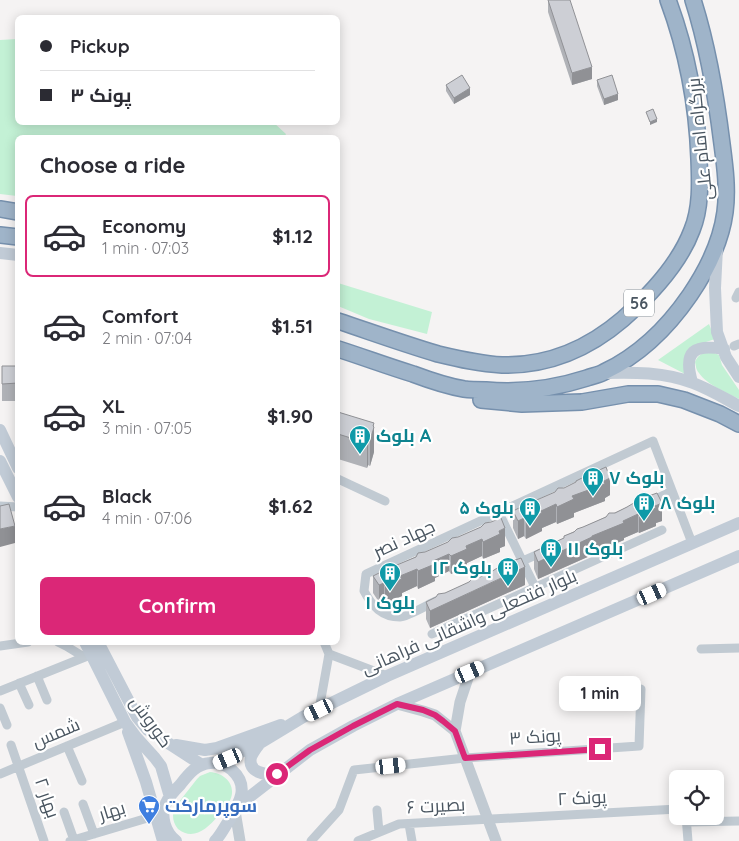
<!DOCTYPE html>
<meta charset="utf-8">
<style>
:root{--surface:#fff;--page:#f7f7f7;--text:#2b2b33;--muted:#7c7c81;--line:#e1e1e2;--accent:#db2777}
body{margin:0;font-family:Quicksand,Cairo,sans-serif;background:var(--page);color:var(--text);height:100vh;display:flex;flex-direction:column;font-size:19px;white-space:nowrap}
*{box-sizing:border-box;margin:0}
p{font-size:16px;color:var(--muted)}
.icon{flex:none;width:28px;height:28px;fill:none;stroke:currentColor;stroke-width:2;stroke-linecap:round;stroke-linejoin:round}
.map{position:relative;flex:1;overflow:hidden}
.panel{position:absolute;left:15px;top:135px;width:325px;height:510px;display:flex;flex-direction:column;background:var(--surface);border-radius:8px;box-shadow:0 2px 12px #0003}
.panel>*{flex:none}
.top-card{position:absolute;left:15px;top:15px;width:325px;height:110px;border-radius:8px;box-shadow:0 2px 12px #0003;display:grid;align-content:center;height:110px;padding:0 25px;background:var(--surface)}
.controls{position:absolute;left:669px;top:770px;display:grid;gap:10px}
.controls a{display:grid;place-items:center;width:55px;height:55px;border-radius:8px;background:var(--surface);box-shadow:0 2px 12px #0003;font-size:25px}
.end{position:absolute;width:22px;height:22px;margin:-11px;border:6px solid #db2777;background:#fff;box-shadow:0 0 0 2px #fff}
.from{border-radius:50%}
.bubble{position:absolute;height:35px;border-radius:8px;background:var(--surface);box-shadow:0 2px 12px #0003;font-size:16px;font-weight:700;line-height:35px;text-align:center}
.car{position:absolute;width:15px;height:30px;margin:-15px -8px;border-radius:6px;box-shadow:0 0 4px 1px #0007;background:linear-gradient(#fff 24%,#345 0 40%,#fff 0 76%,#345 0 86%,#fff 0)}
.top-card b{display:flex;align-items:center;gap:18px;height:48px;font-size:19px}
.top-card b+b{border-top:1px solid var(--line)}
.top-card i{width:12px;height:12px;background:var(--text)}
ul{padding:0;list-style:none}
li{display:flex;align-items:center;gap:15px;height:82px;margin:0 10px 8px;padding:0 15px;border:2px solid transparent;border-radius:8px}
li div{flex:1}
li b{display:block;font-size:19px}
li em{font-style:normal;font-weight:700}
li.on{border-color:var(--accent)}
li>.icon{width:45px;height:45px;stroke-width:1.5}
h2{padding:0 25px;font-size:22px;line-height:60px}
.primary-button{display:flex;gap:10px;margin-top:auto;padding:10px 25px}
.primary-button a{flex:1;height:58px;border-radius:8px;background:var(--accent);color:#fff;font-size:20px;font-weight:700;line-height:58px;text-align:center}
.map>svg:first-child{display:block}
.green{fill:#c3f1d5}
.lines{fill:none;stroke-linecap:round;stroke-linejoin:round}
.trunk-casing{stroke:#7690ad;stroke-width:18}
.minor{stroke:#c1cad2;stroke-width:9}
.tertiary{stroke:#c1cad2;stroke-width:11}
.secondary{stroke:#c1cbd6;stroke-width:12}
.trunk{stroke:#9fb4c9;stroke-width:15}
.wall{fill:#b0b2b7}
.shaded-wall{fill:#909195}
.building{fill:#cdcfd5;stroke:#909195}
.route{stroke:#db2777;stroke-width:6}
.labels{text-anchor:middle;stroke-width:4.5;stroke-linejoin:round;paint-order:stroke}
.shield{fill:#fff;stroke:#808990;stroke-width:1}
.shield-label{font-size:16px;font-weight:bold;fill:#4a5661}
.street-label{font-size:18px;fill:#4a5661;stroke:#fff}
.culture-label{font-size:18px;font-weight:bold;fill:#0d838f;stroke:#fff;text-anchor:start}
.shop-label{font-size:18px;font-weight:bold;fill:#366cbe;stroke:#fff;text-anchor:start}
</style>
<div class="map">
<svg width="739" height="841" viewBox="0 0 739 841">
<rect width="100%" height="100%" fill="#f5f3f3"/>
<path class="green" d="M17 39 18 122H273L286 134 284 138H18L17 196 0 194V40Z
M338 283 432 312 427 334 369 319 338 306Z
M709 324 715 339 694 346 685 374 658 360Z
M712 352 719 355 722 365 739 390V399C727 393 706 384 699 373 696 370 696 366 695 362 699 353 703 353 712 352Z
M210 772C226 773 238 787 229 802 226 808 221 813 217 817 207 829 193 841 178 829 172 822 172 814 175 807L197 779 200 776Z"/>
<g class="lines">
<g class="trunk-casing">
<path id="trunk" d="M0 209 18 212
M0 235 18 237
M338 321C371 332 404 344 438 354 459 359 480 364 502 365 548 366 588 349 623 319 650 295 679 265 692 230 701 208 700 183 699 159 697 105 687 51 668 0
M338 349C363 357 387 366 413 374 429 380 446 386 464 389 471 390 479 390 486 390 521 393 553 389 587 378 592 376 599 375 604 372 640 355 668 327 690 295 707 270 721 242 725 212 728 189 725 167 722 144 716 95 708 47 693 0
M481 400 522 404 582 402 628 394H658L684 400 720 414 739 424"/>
</g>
<path class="minor" d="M736 298 739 292
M734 346 739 344
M338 479 385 501
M650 502 672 491
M0 506 18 507
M499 513 535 587
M511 566 543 552
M436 601C429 604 407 617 400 617 382 617 372 606 364 591L366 574 653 441 692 543
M432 634 662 530
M58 642 66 646 84 657
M0 646 28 642
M701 649 739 648
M329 654 387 676
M37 676 47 700
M19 683 29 705
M0 691 95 653
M0 708 7 725
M319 710 329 654 324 642
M11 745 44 841
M67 746 82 781
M0 774 125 722
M83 804 94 834
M377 810 379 832
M64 812 74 840
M686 816 688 841
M686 822 739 821
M409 824 412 841
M70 841 161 814
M311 841 339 810 354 770 465 758 639 746 641 689
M358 841 399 824 678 809"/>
<path class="tertiary" d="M397 704 423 711 435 715 455 731 496 841
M455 731 460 702 470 672
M235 811 240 841"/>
<path class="secondary" d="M717 248 715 288 717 332 726 357 739 377
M0 253 18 255
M603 373C633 372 665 372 693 383 709 389 724 398 739 406
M692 382C683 351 694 344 724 349
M0 430 18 468
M0 461 18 497
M85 642 125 722 136 737 155 758 161 766 170 797
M98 642 137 717 148 730 202 765
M128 732 146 782 163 841
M260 743C257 747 253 752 251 757 247 773 266 775 277 774
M176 745 205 750 217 748 281 725
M217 763 260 743 303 717 387 676 739 523
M239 805 310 750 353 726 397 704 739 556
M176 841C165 832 160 816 166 803 169 796 175 790 180 785 188 775 196 764 210 763 218 762 226 765 232 770 251 787 238 805 228 822 224 828 220 836 215 841"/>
<use href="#trunk" class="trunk"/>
</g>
<path class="wall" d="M548 0 592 79 572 85 548 12Z
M597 80 618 100 604 105 597 86Z
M446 85 470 95 454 104 446 91Z
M2 366H18V401H2Z
M338 412 374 427V452L370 466 368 465 367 468 338 459Z
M576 481 610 495 605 498V501L574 513V517L557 524 556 522 542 528V531L526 539 524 536 518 539 513 528V511L576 483Z
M627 507 662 521 656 523V526L639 533 638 532 624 538V540L592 554V555L538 579 534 569V552L564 538V536Z
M481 527 505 546 500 548V552L483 559 482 556 467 563V566L451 574 449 571 435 578V581L418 589 417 586 402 593V596L385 604 384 601 379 602 373 593V576Z
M525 585 430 628 426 619V602Z"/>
<path class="shaded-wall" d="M592 67V79L572 85V73Z
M470 88V95L454 104V98Z
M618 94V100L604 105V99Z
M657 119V122L650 125V122Z
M374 423V429V427V452L370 466V441Z
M368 440V465L367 468V443Z
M610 478V495L605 498V501L574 513V517L557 524V507L572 496Z
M662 503V521L656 523V526L639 533V516L655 506Z
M556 504V522L542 528V531L526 539V521L541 511Z
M638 514V532L624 538V540L592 554V555L538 579V562Z
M524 518V536L518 539V521Z
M15 526V543L0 547V529Z
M505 528V546L500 548V552L483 559V542L499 531Z
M482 539V556L467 563V566L451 574V556L466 546Z
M449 554V571L435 578V581L418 589V571L433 561Z
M525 567V585L430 628V611Z
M417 569V586L402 593V596L385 604V586L400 576Z
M384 583V601L379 602V585Z"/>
<path class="building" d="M548 0H570L592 67 572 73Z
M462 75 470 88 454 98 446 85Z
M612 75 618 94 604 99 597 80Z
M653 109 657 119 650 122 646 112Z
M2 366H18V383L2 384Z
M338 412 374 423 373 426 374 427 370 441 368 440 367 443 338 434Z
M606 467 610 478 604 481 605 484 572 496 574 499 557 507 556 504 541 511 542 513 526 521 524 518 518 521 513 511 523 506 527 503 532 502 555 492 558 488H564L576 482V481L586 476 590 473 595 472Z
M657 493 662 503 655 506 656 508 639 516 638 514 623 521 624 523 592 536V537L538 562 534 552 544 547 547 544 553 543 564 538V536L574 532 577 529 583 527 606 517 609 513H615L627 507 637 501 641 498 646 497Z
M9 504 15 526 0 529V506Z
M501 518 505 528 499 531 500 534 483 542 482 539 466 546 467 549 451 556 449 554 433 561 435 564 418 571 417 569 400 576 402 579 385 586 384 583 379 585 373 576 383 571 387 568 392 567 416 557 418 553 425 552 448 542 452 538 458 537 481 527 485 523 491 522Z
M521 558 525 567 430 611 426 602 436 597 438 594 445 593 469 582 473 578H478L491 572 505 563 510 562Z"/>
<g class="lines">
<path class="route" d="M277 774 310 750 353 726 397 704 423 710 435 715 443 721 455 731 465 758 600 749"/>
</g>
<defs>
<g id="building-pin" transform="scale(1.125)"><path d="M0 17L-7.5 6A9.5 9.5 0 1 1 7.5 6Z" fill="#0f9aa8" stroke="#fff"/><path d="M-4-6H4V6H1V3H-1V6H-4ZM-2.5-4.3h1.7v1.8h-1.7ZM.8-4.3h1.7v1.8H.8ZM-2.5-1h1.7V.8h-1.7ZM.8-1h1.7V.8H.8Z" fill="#fff"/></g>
<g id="supermarket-pin" transform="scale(1.125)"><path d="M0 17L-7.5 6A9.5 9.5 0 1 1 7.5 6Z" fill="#3f7fe0" stroke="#fff"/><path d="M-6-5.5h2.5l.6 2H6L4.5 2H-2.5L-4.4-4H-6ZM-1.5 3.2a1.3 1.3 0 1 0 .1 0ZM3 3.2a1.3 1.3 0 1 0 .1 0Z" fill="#fff"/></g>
</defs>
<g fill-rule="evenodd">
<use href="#building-pin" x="360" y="436"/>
<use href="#building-pin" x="593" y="478"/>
<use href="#building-pin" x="644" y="503"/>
<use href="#building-pin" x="530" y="508"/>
<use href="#building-pin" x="551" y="549"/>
<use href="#building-pin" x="508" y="568"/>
<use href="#building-pin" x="390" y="573"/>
<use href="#supermarket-pin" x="149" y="806"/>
</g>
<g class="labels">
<rect class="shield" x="624" y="289.5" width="30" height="27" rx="4"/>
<g class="shield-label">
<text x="639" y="309">56</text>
</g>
<g class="street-label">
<text transform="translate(700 139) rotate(-96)" y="6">بزرگراه امام علی</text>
<text transform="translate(404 539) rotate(-25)" y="6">جهاد نصر</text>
<text transform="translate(469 622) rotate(-24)" y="6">بلوار فتحعلی واشقانی فراهانی</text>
<text transform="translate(151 722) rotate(54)" y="6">کوروش</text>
<text transform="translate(56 733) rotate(-23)" y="6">شمس</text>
<text transform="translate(535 737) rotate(-4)" y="6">پونک ۳</text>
<text transform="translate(47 798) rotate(71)" y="6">بهار ۲</text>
<text transform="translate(582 798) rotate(-3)" y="6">پونک ۲</text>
<text transform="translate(436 806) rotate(-3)" y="6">بصیرت ۶</text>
<text transform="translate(112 811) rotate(-17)" y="6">بهار</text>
</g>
<g class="culture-label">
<text x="376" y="442">بلوک A</text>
<text x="609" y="484">بلوک ۷</text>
<text x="660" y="509">بلوک ۸</text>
<text x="514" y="514" text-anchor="end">بلوک ۵</text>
<text x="567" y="555">بلوک ۱۱</text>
<text x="492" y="574" text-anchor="end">بلوک ۱۲</text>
<text x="390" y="609" text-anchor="middle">بلوک ۱</text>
</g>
<g class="shop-label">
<text x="165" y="812">سوپرمارکت</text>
</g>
</g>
</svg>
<div class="controls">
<a><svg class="icon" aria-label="locate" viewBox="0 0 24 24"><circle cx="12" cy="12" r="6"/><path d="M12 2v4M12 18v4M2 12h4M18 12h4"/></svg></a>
</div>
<i class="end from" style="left:277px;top:774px"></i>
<i class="end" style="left:600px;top:749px"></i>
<div class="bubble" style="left:559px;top:676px;width:82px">1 min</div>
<i class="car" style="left:652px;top:594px;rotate:66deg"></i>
<i class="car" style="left:470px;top:672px;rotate:67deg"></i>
<i class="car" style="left:319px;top:710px;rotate:244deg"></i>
<i class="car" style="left:228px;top:759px;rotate:247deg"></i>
<i class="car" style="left:391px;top:766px;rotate:84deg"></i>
<div class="top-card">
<b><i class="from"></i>Pickup</b>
<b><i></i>پونک ۳</b>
</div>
<section class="panel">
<h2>Choose a ride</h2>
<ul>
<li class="on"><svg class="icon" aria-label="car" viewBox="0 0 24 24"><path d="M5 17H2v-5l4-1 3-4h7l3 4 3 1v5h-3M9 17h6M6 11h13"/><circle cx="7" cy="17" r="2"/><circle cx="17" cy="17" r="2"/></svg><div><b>Economy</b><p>1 min · 07:03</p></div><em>$1.12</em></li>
<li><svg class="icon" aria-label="car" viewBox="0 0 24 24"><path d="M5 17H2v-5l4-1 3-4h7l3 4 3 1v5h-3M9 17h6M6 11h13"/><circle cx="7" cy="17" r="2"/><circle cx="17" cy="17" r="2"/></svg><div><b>Comfort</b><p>2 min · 07:04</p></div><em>$1.51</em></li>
<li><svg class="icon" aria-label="car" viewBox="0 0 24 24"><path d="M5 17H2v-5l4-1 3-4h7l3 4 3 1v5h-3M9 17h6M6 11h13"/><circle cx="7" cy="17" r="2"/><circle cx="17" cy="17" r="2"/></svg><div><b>XL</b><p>3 min · 07:05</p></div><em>$1.90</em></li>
<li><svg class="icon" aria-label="car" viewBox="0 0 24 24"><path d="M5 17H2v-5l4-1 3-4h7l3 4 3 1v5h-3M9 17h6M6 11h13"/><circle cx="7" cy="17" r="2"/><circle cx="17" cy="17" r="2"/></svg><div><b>Black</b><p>4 min · 07:06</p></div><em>$1.62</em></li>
</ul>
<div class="primary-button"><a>Confirm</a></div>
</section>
</div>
